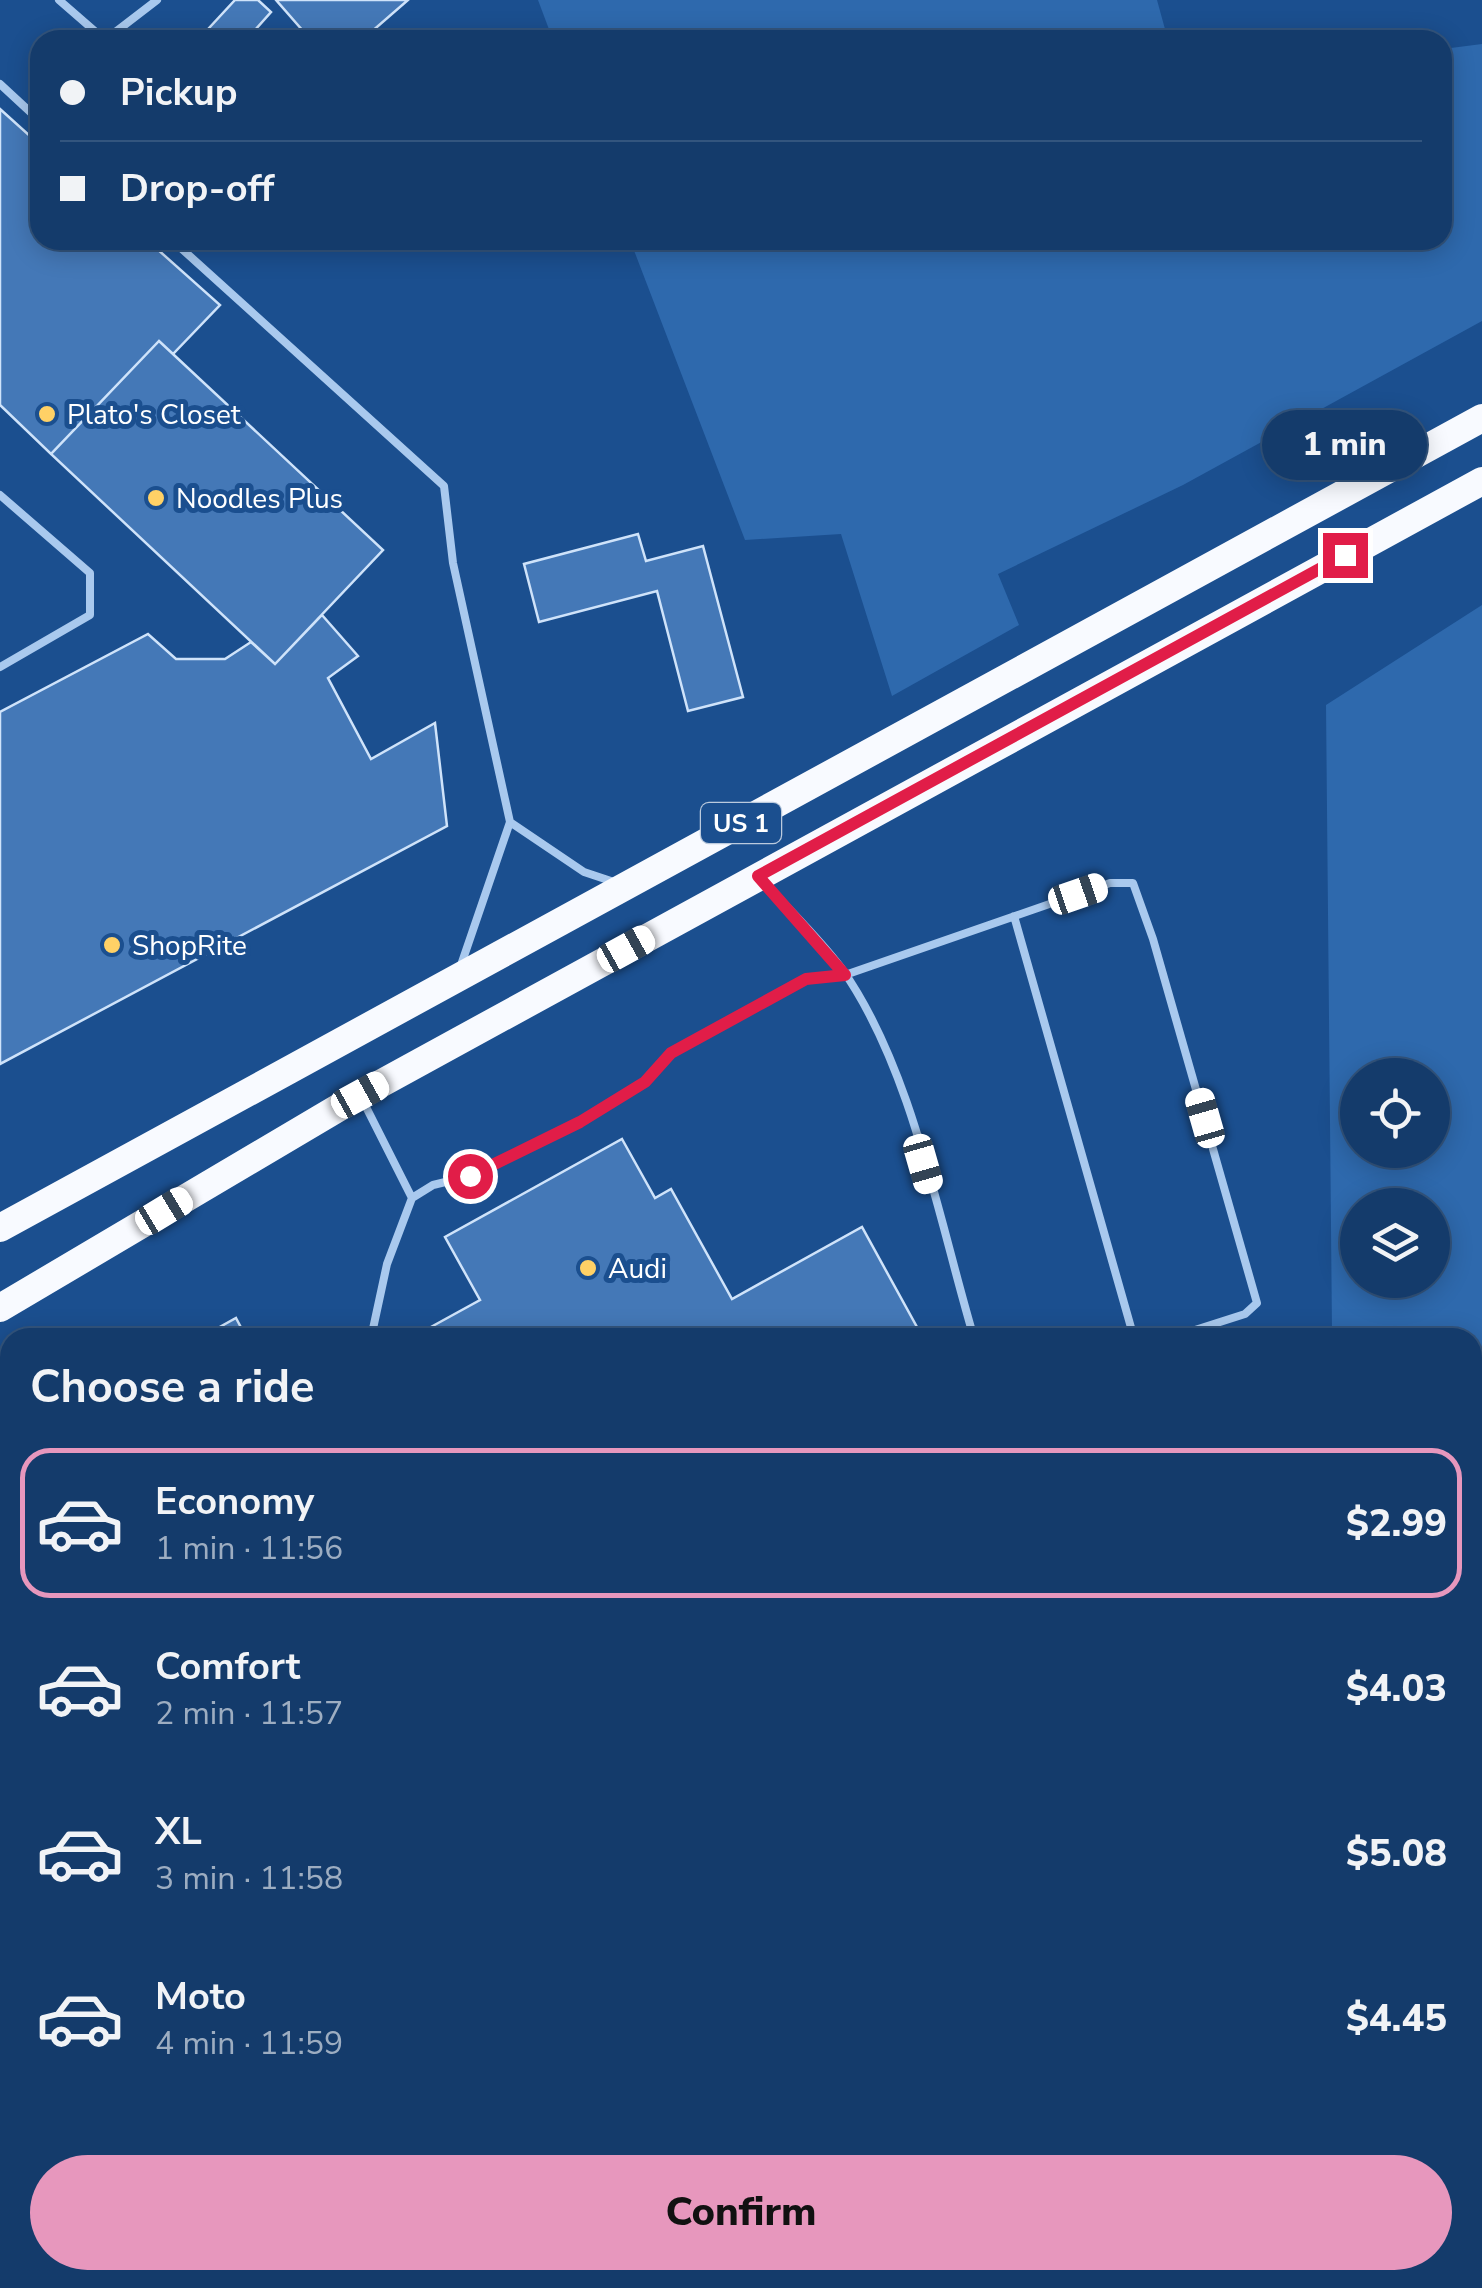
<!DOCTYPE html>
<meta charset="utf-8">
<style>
:root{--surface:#143b6b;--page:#1d4271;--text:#f1f3f6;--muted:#9dadc1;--line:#33557e;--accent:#e797bd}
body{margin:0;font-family:"Nunito Sans",sans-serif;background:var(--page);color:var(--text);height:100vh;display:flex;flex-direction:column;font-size:38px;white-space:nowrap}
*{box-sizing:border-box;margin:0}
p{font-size:32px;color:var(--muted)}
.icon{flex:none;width:55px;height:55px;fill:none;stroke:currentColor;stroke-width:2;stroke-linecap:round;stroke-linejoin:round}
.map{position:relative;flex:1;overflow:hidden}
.drawer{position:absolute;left:0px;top:1328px;width:1482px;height:962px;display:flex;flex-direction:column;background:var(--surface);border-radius:30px 30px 0 0;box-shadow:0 5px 25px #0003,0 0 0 2px var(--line)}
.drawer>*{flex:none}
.guide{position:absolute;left:30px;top:30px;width:1422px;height:220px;border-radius:30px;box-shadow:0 5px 25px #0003,0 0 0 2px var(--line);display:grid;align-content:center;height:220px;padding:0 30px;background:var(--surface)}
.fabs{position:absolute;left:1340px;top:1058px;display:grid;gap:20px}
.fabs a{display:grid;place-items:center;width:110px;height:110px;border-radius:50%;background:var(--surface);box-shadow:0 5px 25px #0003,0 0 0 2px var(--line);font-size:50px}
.end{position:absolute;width:45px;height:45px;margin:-22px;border:12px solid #e11d48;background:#fff;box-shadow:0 0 0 5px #fff}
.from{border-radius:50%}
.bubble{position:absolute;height:70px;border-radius:35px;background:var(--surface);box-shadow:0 5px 25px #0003,0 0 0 2px var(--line);font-size:32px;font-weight:800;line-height:70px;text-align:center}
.car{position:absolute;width:30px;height:60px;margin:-30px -15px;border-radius:12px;box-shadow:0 0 8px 2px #0007;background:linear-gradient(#fff 24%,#345 0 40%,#fff 0 76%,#345 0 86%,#fff 0)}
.guide b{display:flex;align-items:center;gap:35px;height:95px;font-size:38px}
.guide b+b{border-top:2px solid var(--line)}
.guide i{width:25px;height:25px;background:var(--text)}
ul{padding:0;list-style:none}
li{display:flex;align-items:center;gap:30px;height:150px;margin:0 20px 15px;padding:0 10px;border:5px solid transparent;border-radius:30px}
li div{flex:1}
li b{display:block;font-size:38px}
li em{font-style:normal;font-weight:800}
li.on{border-color:var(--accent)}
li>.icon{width:90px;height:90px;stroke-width:1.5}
h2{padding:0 30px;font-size:45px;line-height:120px}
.cta{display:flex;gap:20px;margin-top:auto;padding:20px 30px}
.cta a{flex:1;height:115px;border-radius:60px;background:var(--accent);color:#111;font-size:40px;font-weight:800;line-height:115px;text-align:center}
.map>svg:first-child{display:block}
.green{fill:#2e69ad;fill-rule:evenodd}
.building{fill:#4478b7;stroke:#cfe3fa;stroke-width:2.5}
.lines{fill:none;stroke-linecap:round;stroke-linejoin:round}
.service{stroke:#a9c9ee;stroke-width:8}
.minor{stroke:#a9c9ee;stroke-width:10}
.trunk{stroke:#f8faff;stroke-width:28}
.route{stroke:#e11d48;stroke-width:12}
.poi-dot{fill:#ffd166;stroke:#1b4f8f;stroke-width:4}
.labels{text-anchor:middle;stroke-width:10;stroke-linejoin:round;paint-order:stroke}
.shield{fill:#1b4f8f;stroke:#bbcadd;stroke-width:2.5}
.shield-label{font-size:25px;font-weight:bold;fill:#fff}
.poi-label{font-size:28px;fill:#fff;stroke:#1b4f8f;text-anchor:start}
</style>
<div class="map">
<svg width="1482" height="2288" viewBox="0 0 1482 2288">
<rect width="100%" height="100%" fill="#1b4f8f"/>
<path class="green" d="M538 0H1157L1168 40H553Z
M1482 44V321L1183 485 998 574 1019 625 892 696 841 534 745 540 630 240H1442L1443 49Z
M1482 605V2056L1473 2060 1472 1338 1317 1337 1332 1331 1326 705ZM1358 1075H1432V1150H1358ZM1432 1205V1280H1358V1205Z
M352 2280H853L829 2288H353Z
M1229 2280H1382L1384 2288H1231Z"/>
<path class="building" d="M235 0H258L271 12 246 40H198Z
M276 0H408L362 40H311Z
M0 109 40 145V240H147L220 305 173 354 159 341 51 454 0 405Z
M159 341 383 550 275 664 51 454Z
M638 534 646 561 703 546 743 697 688 711 657 591 539 622 524 564Z
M322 615 358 656 328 678 371 759 435 723 447 826 0 1064V712L148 634 176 659H225L251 642 275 664Z
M622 1139 655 1198 671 1189 732 1299 862 1227 923 1338H422L420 1333 480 1300 445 1237Z
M236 1318 245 1335 249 1333 252 1338H200Z
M0 1554 10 1571V1635L0 1640Z
M10 1810V1836L0 1840V1814Z
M10 1884V1959L0 1963V1887Z
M10 1999V2031L0 2035V2003Z"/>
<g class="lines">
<path class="service" d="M59 0 105 40 157 0
M0 84 40 121
M172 240 444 486 453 563 510 822 461 965
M0 495 90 573V615L0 667
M510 822 584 872 614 882
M765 883C790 911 819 938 842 969 912 1068 939 1221 974 1338
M1014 916 1134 1338
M362 1099 412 1198
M371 1338 387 1264 412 1198 433 1185 470 1176 579 1122 645 1081 671 1053 806 979 845 975 1110 883H1133L1153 939 1257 1303 1245 1314 1170 1338
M0 1492 10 1510
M0 1527 10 1544
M0 1662 10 1658
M0 1693H10
M0 1872 10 1869
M0 1982 10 1978"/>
<path class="minor" d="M208 2288 222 2280"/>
<path class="trunk" d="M0 1228 1482 418
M0 1308 360 1095 1482 481"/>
</g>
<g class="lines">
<path class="route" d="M470 1176 580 1122 645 1082 671 1053 806 979 845 975 758 876 1345 555"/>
</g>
<g class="poi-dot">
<circle cx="47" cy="414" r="10"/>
<circle cx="156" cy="498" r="10"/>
<circle cx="112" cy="945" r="10"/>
<circle cx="588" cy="1268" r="10"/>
</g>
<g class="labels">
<rect class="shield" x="701" y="803" width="80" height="40" rx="8"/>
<g class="shield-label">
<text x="741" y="832">US 1</text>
</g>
<g class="poi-label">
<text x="67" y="424">Plato's Closet</text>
<text x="176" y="508">Noodles Plus</text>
<text x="132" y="955">ShopRite</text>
<text x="608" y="1278">Audi</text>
</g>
</g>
</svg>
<div class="fabs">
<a><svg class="icon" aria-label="locate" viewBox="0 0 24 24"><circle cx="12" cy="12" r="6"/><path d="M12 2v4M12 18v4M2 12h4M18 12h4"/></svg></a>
<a><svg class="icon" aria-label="layers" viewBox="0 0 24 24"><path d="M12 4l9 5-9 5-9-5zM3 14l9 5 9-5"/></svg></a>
</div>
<i class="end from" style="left:470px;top:1176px"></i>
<i class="end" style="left:1345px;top:555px"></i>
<div class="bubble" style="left:1262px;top:410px;width:165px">1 min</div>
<i class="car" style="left:1078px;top:894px;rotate:71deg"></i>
<i class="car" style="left:626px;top:949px;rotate:61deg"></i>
<i class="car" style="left:360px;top:1095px;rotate:61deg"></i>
<i class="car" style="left:1205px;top:1118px;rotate:344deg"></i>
<i class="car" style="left:923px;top:1164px;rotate:164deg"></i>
<i class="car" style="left:164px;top:1211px;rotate:59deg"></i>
<div class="guide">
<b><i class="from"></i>Pickup</b>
<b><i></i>Drop-off</b>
</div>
<section class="drawer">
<h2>Choose a ride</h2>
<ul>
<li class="on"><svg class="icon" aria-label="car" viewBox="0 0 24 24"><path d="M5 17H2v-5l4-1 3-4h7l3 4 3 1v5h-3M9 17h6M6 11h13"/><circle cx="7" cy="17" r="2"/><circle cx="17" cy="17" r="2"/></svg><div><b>Economy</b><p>1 min · 11:56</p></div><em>$2.99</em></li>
<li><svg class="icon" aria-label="car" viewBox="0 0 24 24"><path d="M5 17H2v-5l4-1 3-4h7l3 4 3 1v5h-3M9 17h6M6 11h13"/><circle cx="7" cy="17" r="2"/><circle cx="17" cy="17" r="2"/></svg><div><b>Comfort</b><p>2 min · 11:57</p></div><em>$4.03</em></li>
<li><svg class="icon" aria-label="car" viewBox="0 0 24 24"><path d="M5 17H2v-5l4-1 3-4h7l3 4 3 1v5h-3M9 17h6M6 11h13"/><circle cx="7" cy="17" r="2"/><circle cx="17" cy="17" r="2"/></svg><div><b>XL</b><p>3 min · 11:58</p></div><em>$5.08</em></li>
<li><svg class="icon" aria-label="car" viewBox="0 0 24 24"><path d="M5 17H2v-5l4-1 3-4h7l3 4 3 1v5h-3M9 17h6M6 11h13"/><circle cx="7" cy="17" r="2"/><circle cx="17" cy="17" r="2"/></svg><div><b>Moto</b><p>4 min · 11:59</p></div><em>$4.45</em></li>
</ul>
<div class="cta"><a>Confirm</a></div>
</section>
</div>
